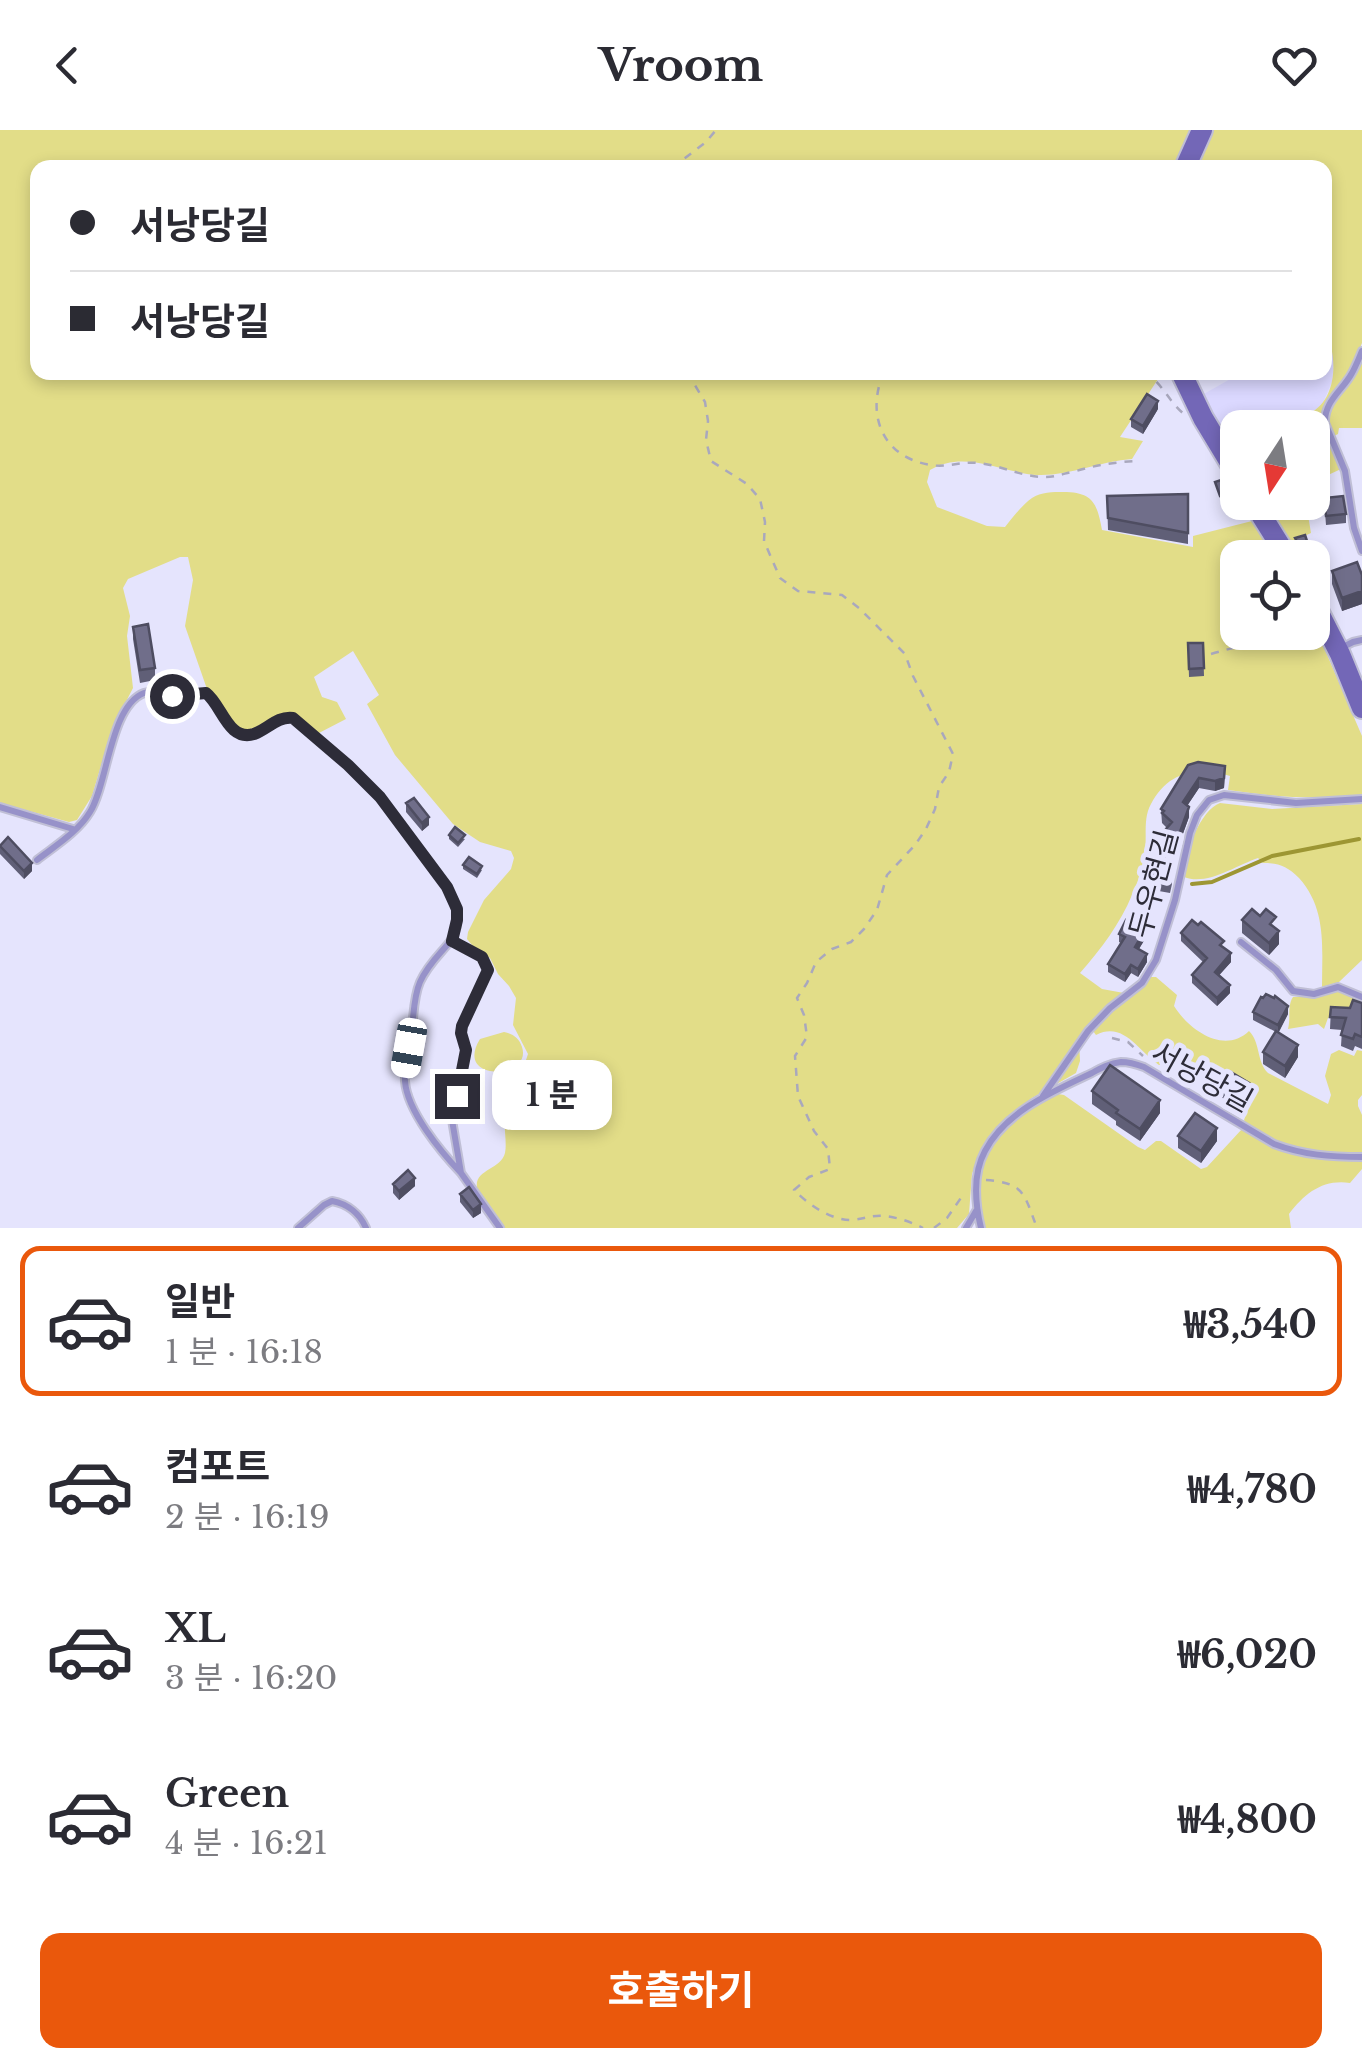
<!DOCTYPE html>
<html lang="ko">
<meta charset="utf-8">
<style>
:root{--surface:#fff;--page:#f7f7f7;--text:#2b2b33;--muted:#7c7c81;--line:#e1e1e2;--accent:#ea580c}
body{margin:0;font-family:"Libre Baskerville","Noto Sans KR",serif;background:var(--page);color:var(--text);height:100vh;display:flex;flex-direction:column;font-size:38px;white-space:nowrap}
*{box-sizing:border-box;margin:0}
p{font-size:32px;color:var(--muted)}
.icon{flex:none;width:55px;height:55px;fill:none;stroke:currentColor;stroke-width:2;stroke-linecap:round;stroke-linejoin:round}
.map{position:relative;height:1098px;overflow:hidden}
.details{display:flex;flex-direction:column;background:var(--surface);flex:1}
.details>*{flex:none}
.guide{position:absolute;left:30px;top:30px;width:1302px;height:220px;border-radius:20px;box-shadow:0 5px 15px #0003;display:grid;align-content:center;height:220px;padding:0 40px;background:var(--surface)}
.needle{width:65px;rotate:192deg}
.tools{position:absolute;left:1220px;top:280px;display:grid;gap:20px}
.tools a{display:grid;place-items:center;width:110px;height:110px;border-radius:20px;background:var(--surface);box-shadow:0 5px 15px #0003;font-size:50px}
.end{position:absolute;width:45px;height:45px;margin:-22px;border:12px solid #2d2c38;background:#fff;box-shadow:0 0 0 5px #fff}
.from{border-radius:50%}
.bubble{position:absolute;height:70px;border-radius:20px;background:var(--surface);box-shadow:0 5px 15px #0003;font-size:32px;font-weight:700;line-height:70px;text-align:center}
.car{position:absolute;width:30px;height:60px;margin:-30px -15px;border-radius:12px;box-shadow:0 0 8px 2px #0007;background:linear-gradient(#fff 24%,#345 0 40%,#fff 0 76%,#345 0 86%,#fff 0)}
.guide b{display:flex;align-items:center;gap:35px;height:95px;font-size:38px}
.guide b+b{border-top:2px solid var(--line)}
.guide i{width:25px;height:25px;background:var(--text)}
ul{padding:18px 0 0;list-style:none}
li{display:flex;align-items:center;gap:30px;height:150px;margin:0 20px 15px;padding:0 20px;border:5px solid transparent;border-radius:20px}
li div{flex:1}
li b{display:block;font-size:38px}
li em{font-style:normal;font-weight:700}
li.current{border-color:var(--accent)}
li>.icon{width:90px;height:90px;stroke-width:1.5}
.action{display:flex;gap:20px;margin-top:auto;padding:20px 40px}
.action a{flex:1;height:115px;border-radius:20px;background:var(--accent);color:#fff;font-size:40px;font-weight:700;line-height:115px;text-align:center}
header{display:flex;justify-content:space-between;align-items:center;height:130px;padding:0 40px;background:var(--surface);font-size:45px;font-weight:700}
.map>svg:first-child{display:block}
.built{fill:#dbd8ff}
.green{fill:#e2dd88}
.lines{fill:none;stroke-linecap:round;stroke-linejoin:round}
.stream{stroke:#9d9633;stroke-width:4}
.lane-casing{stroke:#c0bfd6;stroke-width:10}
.secondary-casing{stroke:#c0bfd6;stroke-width:24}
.path{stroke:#a9a8bd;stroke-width:2.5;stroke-dasharray:8 8;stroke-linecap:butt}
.lane{stroke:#9792c9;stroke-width:6}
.secondary{stroke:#7367b7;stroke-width:20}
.wall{fill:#605f77}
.shaded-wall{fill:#4e4d61}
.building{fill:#706e8a;stroke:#4e4d61;stroke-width:2.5}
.route{stroke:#2d2c38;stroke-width:12}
.labels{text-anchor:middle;stroke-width:10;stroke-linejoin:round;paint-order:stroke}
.street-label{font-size:30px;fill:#2d2c38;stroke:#e5e4fd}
</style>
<header><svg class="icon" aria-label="back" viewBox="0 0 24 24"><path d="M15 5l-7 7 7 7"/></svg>Vroom<svg class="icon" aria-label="heart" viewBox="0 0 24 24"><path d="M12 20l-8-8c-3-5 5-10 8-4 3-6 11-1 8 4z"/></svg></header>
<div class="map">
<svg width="1362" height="1098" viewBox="0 0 1362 1098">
<rect width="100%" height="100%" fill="#e5e4fd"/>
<path class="built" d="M1325 201 1328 206 1334 232 1332 252 1322 275 1308 285 1270 293 1262 297 1238 298 1237 310 1230 315 1202 265 1241 243 1325 242Z"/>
<path class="green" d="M0 0H1190L1174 38H38V242L1162 243 1120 307 1143 311 1132 329C1101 331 1069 346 1038 345 1002 343 965 319 930 340L927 352 937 377 987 396 1005 397C1013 387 1022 375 1032 368 1041 362 1053 362 1063 362 1093 362 1097 373 1102 400L1193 417V406L1252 391 1275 427 1238 428V502H1312L1313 492 1362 606V665C1315 670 1275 667 1228 660L1230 646C1198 635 1167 642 1151 674 1143 688 1147 705 1145 720 1144 734 1138 752 1132 765 1120 794 1101 819 1080 843L1102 859 1124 863 1079 910 1080 931 1076 943 1032 968 1010 985 989 1006 979 1024 972 1044 969 1084 957 1098H503C495 1087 479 1071 477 1058 474 1039 501 1040 505 1023 507 1013 504 1002 505 991 508 967 521 947 528 924L513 895 516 868 509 856 498 844 490 828 472 815 467 809 468 802 484 770 511 739 514 728 511 721 480 712 453 694 395 625 367 574 379 565 353 521 314 547 322 567 337 572 346 589 317 604 297 587 285 583 257 599 242 601 231 592 220 572 207 559 185 496 193 450 188 427H180L128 449 123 458 130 486 127 506 133 558 112 599 92 666 77 690 69 692 0 673Z
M1214 0H1362V213L1349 244 1323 285 1338 326 1341 339 1313 352V332L1318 326 1319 316 1313 307 1312 298 1262 297C1277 290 1295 291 1310 283 1338 269 1338 225 1325 201V38H1197Z
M1362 230V298H1339L1338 304 1334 306C1334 305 1328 291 1328 290 1327 278 1356 246 1362 230Z
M1265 373H1306L1311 403 1289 413Z
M1220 673 1272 679 1362 674V830L1339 852 1322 857C1322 818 1327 779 1299 748 1287 736 1279 733 1263 733L1258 728C1235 736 1207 756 1184 747 1183 726 1200 680 1220 673Z
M1150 847H1156L1177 865 1174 876C1189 900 1224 925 1249 901 1261 913 1256 931 1268 943L1328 974 1331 965 1325 946 1331 924 1339 920 1354 926 1357 920 1362 921V965L1358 970V976L1362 985V1024C1333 1022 1300 1025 1274 1011 1264 1007 1255 999 1246 994L1244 990 1254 963C1249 955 1238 948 1228 946 1201 962 1207 939 1185 934 1177 933 1167 935 1159 935 1138 921 1124 891 1096 905L1093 901 1095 896Z
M1335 860 1342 861 1358 871 1357 874 1328 888 1324 899 1318 894 1288 899C1291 888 1287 876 1293 867L1318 866Z
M504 902C513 904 519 908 522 917 533 949 453 953 480 909Z
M1058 964 1064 965 1138 1017 1145 1020 1156 1011H1161L1201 1039 1207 1037 1242 999 1283 1021 1300 1026 1362 1029V1039L1350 1053C1323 1049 1305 1063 1289 1084L1291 1098H985C974 1053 980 1020 1017 990 1030 979 1042 970 1058 964Z"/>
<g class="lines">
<path class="stream" d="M1192 754 1212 752 1272 726 1359 709"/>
<g class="lane-casing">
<path id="lane" d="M1362 221C1359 228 1356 236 1352 243 1343 260 1324 271 1325 293L1345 341 1354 398 1362 421
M1339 519 1353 512 1362 510
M0 677 73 699
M37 730C55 716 78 702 90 682 108 653 110 576 144 563 155 559 164 565 175 566 185 568 195 563 206 563 222 574 228 613 254 603 268 599 277 586 293 588L348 635 380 667 447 757C475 812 439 811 420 852 413 868 414 887 411 905 409 920 404 936 405 951 407 981 441 1022 461 1043
M452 811 482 827 488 840 462 897 461 903 466 920 452 990 461 1043 500 1098
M1241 812 1276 840 1293 861 1314 864 1338 857 1362 867
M1043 966 1088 901 1110 878 1142 853 1156 830 1175 770 1190 703 1197 685 1209 670 1224 665 1296 673 1362 669
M298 1098 324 1075 332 1071C348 1074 360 1084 366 1098
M966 1098 976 1081
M981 1098C975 1073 972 1045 985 1021 1006 981 1054 961 1092 943 1101 938 1110 933 1121 932 1129 932 1136 934 1144 937L1274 1014C1303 1025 1331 1027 1362 1027"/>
</g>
<g class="secondary-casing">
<path id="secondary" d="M1185 38 1202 0
M1181 242 1203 288 1238 346
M1253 372 1288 428
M1312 469 1340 524 1362 578"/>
</g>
<path class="path" d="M672 38 706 12 716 0
M687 242 705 272 708 291 706 310 711 331 747 354 760 369 765 392 764 411 780 448 798 461 842 465 859 478 905 524 913 546 953 624 949 642 939 657 935 679 926 699 915 715 887 745 877 780 864 799 851 812 832 819 816 832 807 853 797 868 804 885 807 907 795 926 798 966 814 1001 828 1019 830 1039 809 1047 794 1060C808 1074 830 1090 851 1090 863 1089 872 1085 884 1086 897 1087 911 1092 923 1098
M884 242C865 285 883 328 931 335 947 338 962 331 977 333 1001 335 1021 347 1045 347 1056 347 1065 343 1076 341 1096 335 1116 332 1137 331
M1144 242C1162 252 1168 271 1184 284
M1211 524C1247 513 1280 509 1318 516
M1112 908 1128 912 1143 926
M986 1050C1025 1053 1024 1064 1037 1098
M934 1098 947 1088 965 1062"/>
<use href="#lane" class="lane"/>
<use href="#secondary" class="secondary"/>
</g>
<path class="wall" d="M1158 279 1143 304 1131 297V289Z
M1188 364V414L1108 400 1107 366Z
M1324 368 1346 384V393L1326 395Z
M1332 441 1362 445V474L1342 481 1332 454Z
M133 497 155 538V550L140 553 133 509Z
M1188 513H1203L1204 546 1189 547Z
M1188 635 1225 646 1224 658 1215 661 1199 658 1187 676 1189 687 1177 720 1165 710V700L1167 698 1162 693 1161 679Z
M406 673 429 695 422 701 406 682Z
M449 705 465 709 458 717 449 709Z
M0 715 32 741 24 749 0 724Z
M463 735 482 740 477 748 463 739Z
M1168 741 1172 754 1170 763 1142 758V746Z
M1242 790 1276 799 1279 814 1269 825 1242 803Z
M1181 803 1224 817 1231 832 1219 845 1230 863 1217 876 1192 853V845L1203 832 1181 811Z
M1119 804 1145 809 1139 819 1147 832 1138 847 1131 843 1125 852 1108 842V834L1121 813 1119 812Z
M1362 873V919L1355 916 1353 921 1341 916 1342 900 1330 899 1331 877 1350 878Z
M1253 882 1288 884 1279 902 1298 927 1285 948 1263 934V922L1276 902 1253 890Z
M1221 959 1249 962 1238 978 1221 967Z
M1092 961 1160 983 1140 1011 1116 995V991L1092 974Z
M1178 1006 1217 1011 1201 1033 1178 1018Z
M393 1054 415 1056 399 1070 393 1063Z
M460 1064 481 1083 473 1088 460 1072Z"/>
<path class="shaded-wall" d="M1158 271V279L1143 304V296Z
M1362 461V474L1342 481V468Z
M1225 636 1224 658 1215 661V651Z
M1199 648V658L1183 682V672Z
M1189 677V687L1177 720V710Z
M429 687V695L422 701V693Z
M32 733V741L24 749V741Z
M1145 800V809L1135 825V817Z
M1279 801V814L1269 825V813Z
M1231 823V832L1215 850V842Z
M1147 824V832L1138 847V839Z
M1131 835V843L1125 852V844Z
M1230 855V863L1217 876V868Z
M1288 876V884L1278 903V895Z
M1298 915V927L1285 948V936Z
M1249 953V962L1238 978V970Z
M1160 970V983L1140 1011V999Z
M1217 998V1011L1201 1033V1021Z
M415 1048V1056L399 1070V1061Z
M481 1074V1083L473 1088V1080Z"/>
<path class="building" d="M1147 264 1158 271 1143 296 1131 289Z
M1224 349 1229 363 1220 366 1215 352Z
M1188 364V403L1108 388 1107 366Z
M1343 366 1346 384 1326 386 1324 368Z
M1305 405 1308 414 1300 417 1295 408Z
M1357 432 1362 445V461L1342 468 1332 441Z
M148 494 155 538 140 540 133 497Z
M1188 513H1203L1204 538 1189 539Z
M1198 632 1225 636 1224 648 1215 651 1199 648 1183 672 1189 677 1177 710 1165 700 1172 692 1162 683 1164 681 1161 679 1188 635Z
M414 668 429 687 422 693 406 673Z
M455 697 465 705 458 713 449 705Z
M8 707 32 733 24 741 0 716Z
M1148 715 1166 719 1164 732H1168L1166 740 1172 741 1170 751 1142 746Z
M469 727 482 736 477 744 463 735Z
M1252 779 1260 786 1266 779 1276 787 1270 794 1279 801 1269 813 1242 790Z
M1126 790 1145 800 1135 817 1147 824 1138 839 1131 835 1125 844 1108 834 1125 807 1119 804Z
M1192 790 1198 795 1201 792 1224 811 1220 815 1231 823 1215 842 1230 855 1217 868 1192 845 1207 828 1181 803Z
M1266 864 1274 868 1275 866 1288 876 1278 895 1253 882 1261 867 1263 868Z
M1353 870 1362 873V907L1355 904 1353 909 1341 905 1346 888 1330 887 1331 877 1350 878Z
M1276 901 1298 915 1285 936 1263 922Z
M1110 935 1160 970 1140 999 1116 983 1118 980 1092 961Z
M1231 942 1249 953 1238 970 1221 959Z
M1195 983 1217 998 1201 1021 1178 1006Z
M408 1040 415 1048 399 1061 393 1054Z
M469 1057 481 1074 473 1080 460 1064Z"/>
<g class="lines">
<path class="route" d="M172 566 206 563C222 575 228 612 254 604 268 599 277 586 293 588L348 635 380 667 447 757 457 779V790L452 811 482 827 488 840 462 896 461 903 466 920 457 966"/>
</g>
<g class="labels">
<g class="street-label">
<text transform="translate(1154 754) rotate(-75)" y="10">두우현길</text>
<text transform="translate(1202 947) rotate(29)" y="10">서낭당길</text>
</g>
</g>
</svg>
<div class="tools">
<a><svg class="needle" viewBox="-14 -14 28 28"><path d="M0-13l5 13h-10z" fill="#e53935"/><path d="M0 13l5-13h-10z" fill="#7c7c81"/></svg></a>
<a><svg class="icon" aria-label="locate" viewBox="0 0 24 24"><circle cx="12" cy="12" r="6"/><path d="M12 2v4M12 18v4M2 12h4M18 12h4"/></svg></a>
</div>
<i class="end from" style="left:172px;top:566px"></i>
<i class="end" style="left:457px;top:966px"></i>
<div class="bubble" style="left:492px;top:930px;width:120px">1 분</div>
<i class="car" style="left:409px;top:918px;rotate:190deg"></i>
<div class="guide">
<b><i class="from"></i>서낭당길</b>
<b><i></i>서낭당길</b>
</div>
</div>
<section class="details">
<ul>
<li class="current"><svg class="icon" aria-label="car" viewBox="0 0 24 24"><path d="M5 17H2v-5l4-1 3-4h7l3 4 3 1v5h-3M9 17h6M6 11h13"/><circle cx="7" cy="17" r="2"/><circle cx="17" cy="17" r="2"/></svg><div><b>일반</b><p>1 분 · 16:18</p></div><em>₩3,540</em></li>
<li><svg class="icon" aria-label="car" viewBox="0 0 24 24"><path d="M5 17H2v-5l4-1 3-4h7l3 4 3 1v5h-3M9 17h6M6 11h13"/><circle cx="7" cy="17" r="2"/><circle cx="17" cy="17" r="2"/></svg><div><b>컴포트</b><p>2 분 · 16:19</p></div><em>₩4,780</em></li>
<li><svg class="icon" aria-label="car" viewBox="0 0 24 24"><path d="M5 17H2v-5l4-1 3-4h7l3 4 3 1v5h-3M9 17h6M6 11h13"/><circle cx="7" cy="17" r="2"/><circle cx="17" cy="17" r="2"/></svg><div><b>XL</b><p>3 분 · 16:20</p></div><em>₩6,020</em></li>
<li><svg class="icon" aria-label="car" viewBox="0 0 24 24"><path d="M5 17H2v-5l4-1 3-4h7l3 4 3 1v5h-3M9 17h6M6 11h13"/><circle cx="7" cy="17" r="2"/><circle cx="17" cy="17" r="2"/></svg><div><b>Green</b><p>4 분 · 16:21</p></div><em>₩4,800</em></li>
</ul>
<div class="action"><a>호출하기</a></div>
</section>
